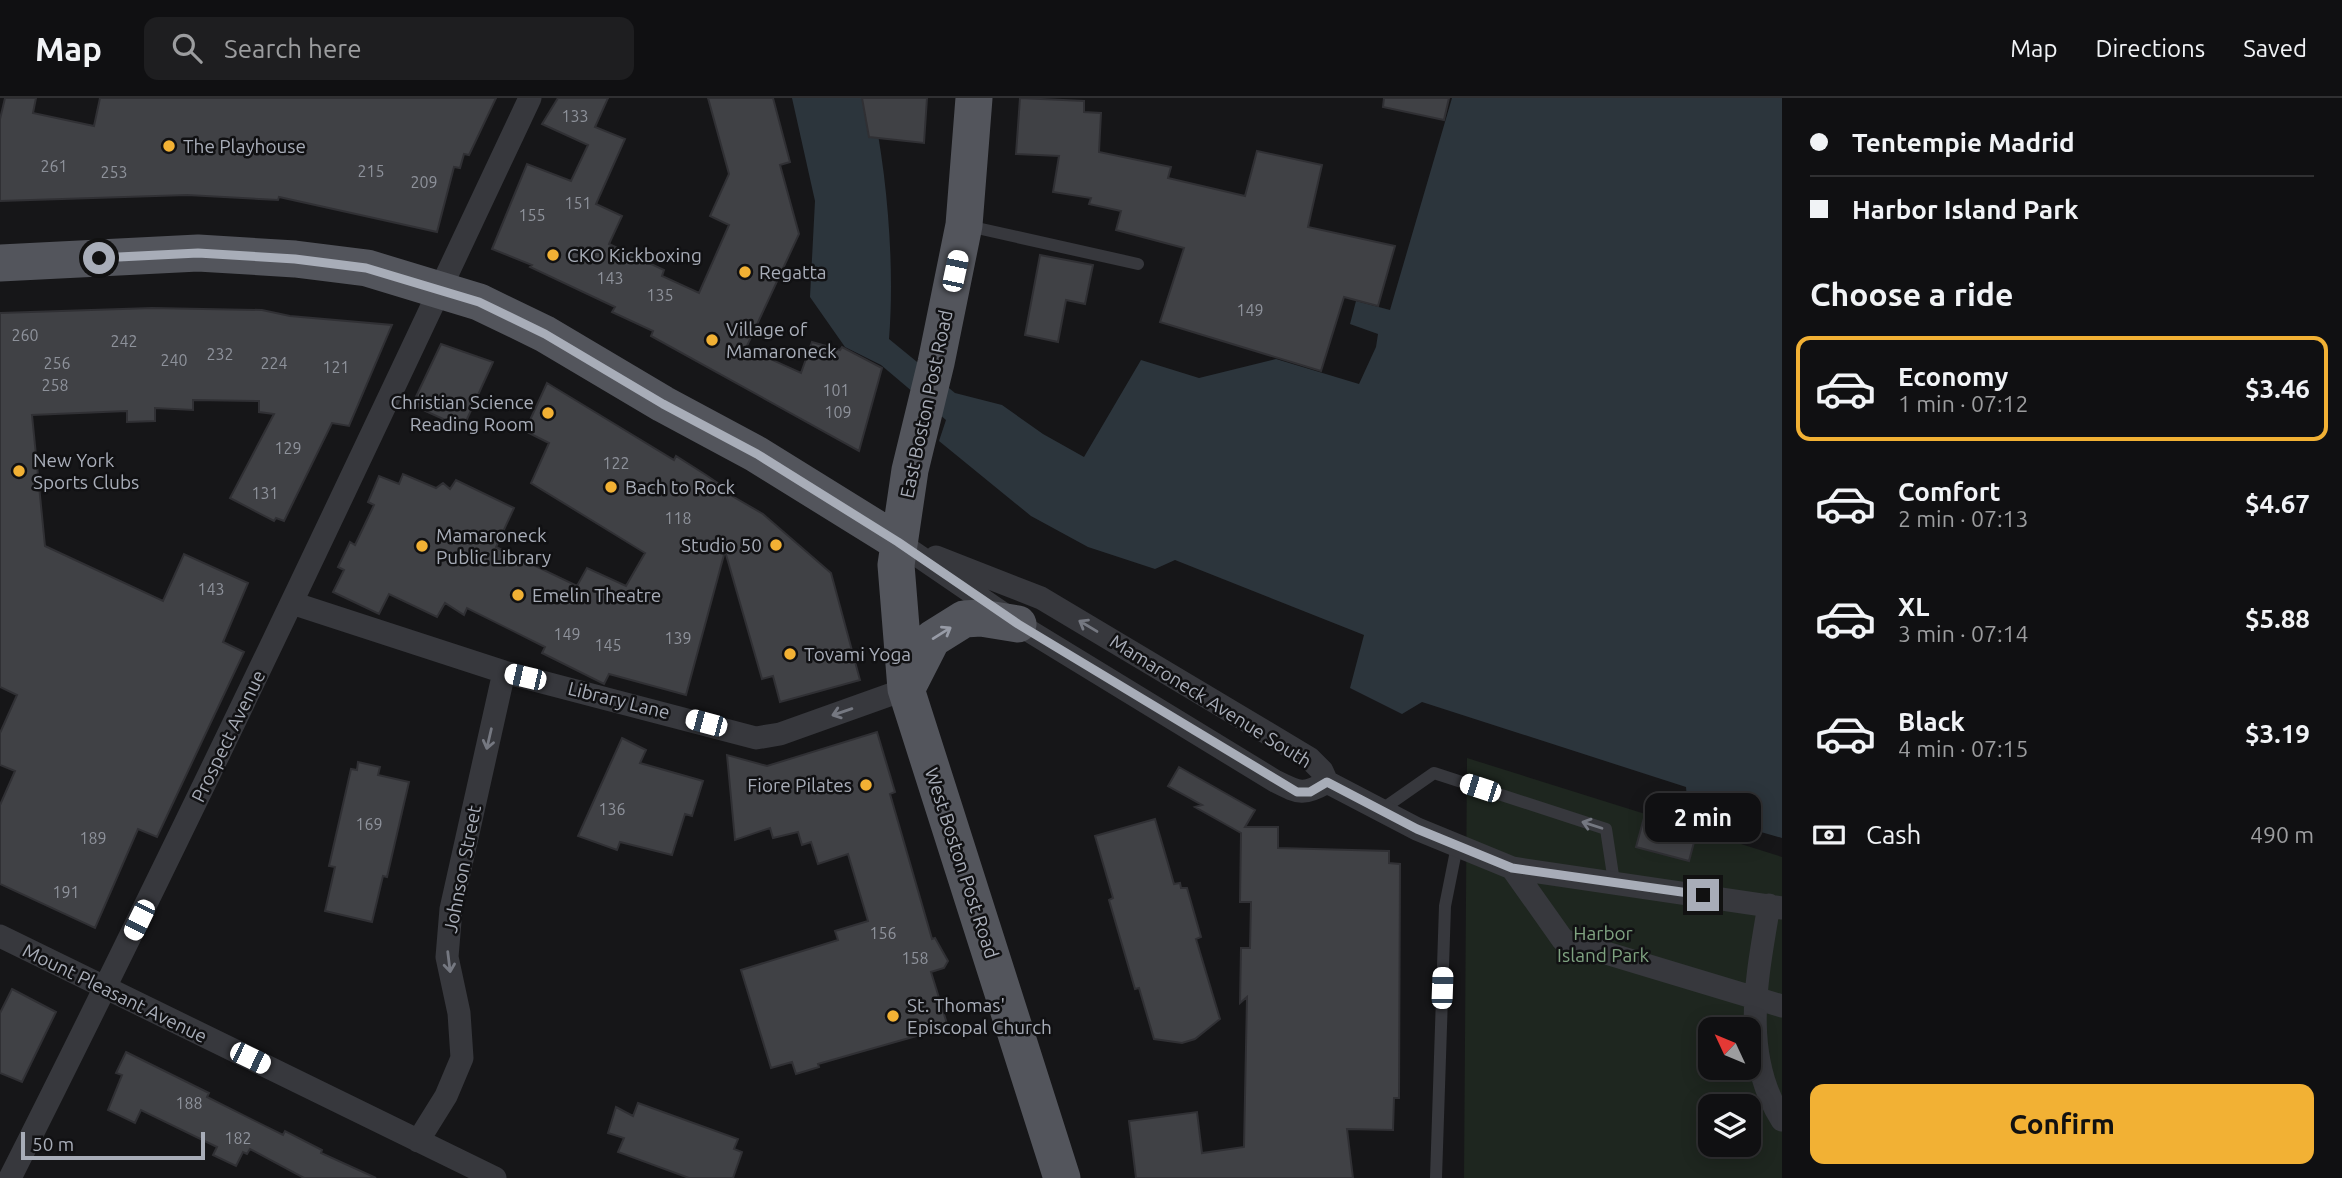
<!DOCTYPE html>
<meta charset="utf-8">
<style>
:root{--surface:#101012;--page:#1e1e20;--text:#f1f3f6;--muted:#9c9d9f;--line:#303032;--accent:#f2b134}
body{margin:0;font-family:Ubuntu,sans-serif;background:var(--page);color:var(--text);height:100vh;display:flex;flex-direction:column;font-size:26px;white-space:nowrap}
*{box-sizing:border-box;margin:0}
p{font-size:23px;color:var(--muted)}
.icon{flex:none;width:38px;height:38px;fill:none;stroke:currentColor;stroke-width:2;stroke-linecap:round;stroke-linejoin:round}
.map{position:relative;flex:1;overflow:hidden}
.details{display:flex;flex-direction:column;background:var(--surface);width:560px}
.details>*{flex:none}
.guide{display:grid;align-content:center;height:154px;padding:0 28px;background:var(--surface)}
.needle{width:46px;rotate:314deg}
.fabs{position:absolute;left:1698px;top:919px;display:grid;gap:14px}
.fabs a{display:grid;place-items:center;width:63px;height:63px;border-radius:14px;background:var(--surface);box-shadow:0 4px 18px #0003,0 0 0 2px var(--line);font-size:35px}
.scale{position:absolute;left:21px;bottom:18px;width:184px;box-sizing:border-box;padding-left:7px;border:4px solid #a8adb8;border-top:0;font-size:19px;line-height:24px;white-space:nowrap;color:#a8adb8;-webkit-text-stroke:5px #111113;paint-order:stroke}
.end{position:absolute;width:32px;height:32px;margin:-16px;border:9px solid #a8adb8;background:#111;box-shadow:0 0 0 4px #111}
.from{border-radius:50%}
.bubble{position:absolute;height:49px;border-radius:14px;background:var(--surface);box-shadow:0 4px 18px #0003,0 0 0 2px var(--line);font-size:23px;font-weight:700;line-height:49px;text-align:center}
.car{position:absolute;width:21px;height:42px;margin:-21px -10px;border-radius:9px;box-shadow:0 0 5px 2px #0007;background:linear-gradient(#fff 24%,#345 0 40%,#fff 0 76%,#345 0 86%,#fff 0)}
.guide b{display:flex;align-items:center;gap:24px;height:66px;font-size:26px}
.guide b+b{border-top:2px solid var(--line)}
.guide i{width:18px;height:18px;background:var(--text)}
ul{padding:0;list-style:none}
li{display:flex;align-items:center;gap:21px;height:105px;margin:0 14px 10px;padding:0 14px;border:4px solid transparent;border-radius:14px}
li div{flex:1}
li b{display:block;font-size:26px}
li em{font-style:normal;font-weight:700}
li.active{border-color:var(--accent)}
li>.icon{width:63px;height:63px;stroke-width:1.5}
h2{padding:0 28px;font-size:32px;line-height:84px}
.pay{display:flex;align-items:center;gap:18px;height:77px;padding:0 28px;font-size:26px}
.pay p{margin-inline-start:auto}
.primary-button{display:flex;gap:14px;margin-top:auto;padding:14px 28px}
.primary-button a{flex:1;height:80px;border-radius:14px;background:var(--accent);color:#111;font-size:28px;font-weight:700;line-height:80px;text-align:center}
header{display:flex;align-items:center;gap:42px;box-sizing:border-box;height:98px;padding:0 35px;background:var(--surface);border-bottom:2px solid var(--line)}
header strong{font-size:33px}
nav{display:flex;gap:38px;margin-inline-start:auto;font-size:24px}
.search{width:490px;height:63px;background:var(--page);display:flex;align-items:center;gap:18px;box-sizing:border-box;padding:0 24px;border-radius:14px;color:var(--muted);font-size:26px}
main{display:flex;flex:1;min-height:0}
.map>svg:first-child{display:block}
.green{fill:#1e261f;fill-rule:evenodd}
.water{fill:#2c353c}
.building{fill:#404145;stroke:#303034;stroke-width:2}
.lines{fill:none;stroke-linecap:round;stroke-linejoin:round}
.service{stroke:#37383d;stroke-width:12}
.minor{stroke:#37383d;stroke-width:23}
.primary{stroke:#53555c;stroke-width:37}
.oneway{stroke:#757881}
.oneway2{stroke:#979ba6}
.route{stroke:#a8adb8;stroke-width:9}
.poi-dot{fill:#f2b134;stroke:#111113;stroke-width:2.5}
.labels{text-anchor:middle;stroke-width:5;stroke-linejoin:round;paint-order:stroke}
.number-label{font-size:16px;fill:#8e929b}
.poi-label{font-size:19px;fill:#a8adb8;stroke:#111113;text-anchor:start}
.street-label{font-size:19px;fill:#a8adb8;stroke:#111113}
.park-label{font-size:19px;fill:#7fa381;stroke:#111113}
</style>
<header>
<strong>Map</strong>
<div class="search"><svg class="icon" aria-label="search" viewBox="0 0 24 24"><circle cx="10" cy="10" r="6"/><path d="M15 15l6 6"/></svg>Search here</div>
<nav><a>Map</a><a>Directions</a><a>Saved</a></nav>
</header>
<main>
<div class="map">
<svg width="1782" height="1080" viewBox="0 0 1782 1080">
<rect width="100%" height="100%" fill="#161618"/>
<path class="green" d="M1467 660 1782 759V1080H1464ZM1710 931H1748V970H1710ZM1710 1008H1748V1046H1710Z"/>
<path class="water" d="M792 0H871C887 73 895 167 889 241L955 295 1002 307 1043 336 1084 359 1141 262 1199 280 1276 261 1359 286 1376 249 1378 236 1350 226 1356 203 1390 212 1452 0H1782V740L1688 713 1686 689 1422 604 1402 616 1350 590 1364 537 1175 462 1155 471 1088 449 1031 418 939 343 946 322 881 267 845 249 810 199 815 103Z"/>
<path class="building" d="M5 0H36L33 15 94 28 100 0H496L469 57 464 56 460 70 454 69 437 134 279 99 278 102 187 97 0 103V21Z
M558 0H608L595 29 625 41 596 106 622 118 609 146 664 172 662 178 699 195 729 127 710 118 729 76 708 0H773L790 64 780 67 799 136 746 250 801 275 812 244 840 252 842 249 882 270 859 353 651 238 653 233 612 214 615 209 530 169 532 167 492 151 527 66 571 83 588 47 542 26Z
M862 0H927L924 45 869 39Z
M1020 0 1084 3V14L1101 15 1099 54 1171 69 1168 80 1245 98 1257 53 1322 67 1308 129 1395 148 1378 208 1344 199 1321 273 1160 224 1184 150 1116 132 1121 113 1089 106 1091 100 1053 94 1059 58 1016 56Z
M1384 0H1449L1444 22 1383 9Z
M1040 157 1093 167 1085 206 1066 202 1058 244 1025 237Z
M152 210 262 212 290 218 392 227 349 328 332 325 284 423 276 420 274 423 230 400 274 316 259 314V303L193 302V312L155 310V323L127 324V313L32 317 45 448 163 503 184 456 248 485 223 544 244 554 157 739 138 731 95 830 0 786V707L15 673 0 667V635L17 597 0 589V215Z
M441 246 493 264 463 330 412 307Z
M547 285 674 362 676 358 706 377 722 388 720 391 763 416 831 475 860 582 780 604 773 578 762 581 725 453 686 597 609 576 604 586 542 555 545 549 467 510 464 517 445 505 437 519 389 496 379 516 333 494 344 472 338 469 350 444 355 447 374 407 368 404 379 378 399 386 403 376 436 390 443 385 450 391 456 382 514 410 496 449 577 488 587 470 626 488 645 455 531 385 549 345 525 333Z
M877 634 895 694 890 696 932 841 935 840 948 863 944 870 931 874 948 929 818 966 819 969 796 976 792 964 771 970 741 872 838 842 835 833 868 823 848 756 818 766 811 744 802 747 798 734 773 740 770 730 735 742 727 657 767 668Z
M622 640 646 652 640 665 703 683 692 718 685 716 672 757 620 744 617 752 578 738Z
M358 664 380 669 378 677 409 684 387 779 383 778 372 824 325 813 335 769 329 768 351 671 357 672Z
M1179 669 1255 712 1245 729H1278V750L1389 753V765L1400 766 1399 1000H1394L1393 1032 1347 1031 1353 1080H1136L1129 1023 1197 1014 1202 1055 1244 1049 1247 899 1240 905 1241 850H1250L1251 804H1240L1241 735 1195 709 1202 707 1168 688Z
M1644 720 1697 733 1689 763 1636 749Z
M1155 721 1174 786 1180 785 1181 790H1187L1201 839 1196 841 1220 921 1195 941 1182 945 1154 941 1139 890 1135 891 1109 802 1113 800 1095 738Z
M12 891 56 914 22 984 0 975V915Z
M126 954 209 995 207 999 283 1037 285 1033 322 1052 321 1055 376 1080H304L250 1051 247 1056 243 1054 236 1068 213 1057 217 1049 141 1012 135 1025 108 1012 122 977 116 975Z
M638 1005 738 1041 734 1051 742 1054 733 1080H689L618 1054 624 1040 608 1035 616 1009 633 1018Z"/>
<g class="lines">
<path class="service" d="M968 128 1138 166
M1381 712 1434 675 1606 731 1614 784
M1436 1080 1445 808 1457 748"/>
<path class="minor" d="M898 444 1018 526 1275 683C1299 695 1303 698 1327 684
M936 459 1041 500 1309 660 1322 673 1327 684
M292 505 504 574 756 640 780 636 906 591
M1327 684 1417 731 1512 770 1782 810
M1512 770 1563 842 1782 908
M1769 807C1757 880 1740 956 1782 1022
M0 838 495 1080
M418 1043 446 998 462 960 459 915 447 859 451 811 504 574
M10 1080C190 723 360 362 530 0"/>
<path class="primary" d="M974 0 964 127 936 265 910 372 896 467 906 591 1062 1080
M0 165 198 155 295 161 367 170 479 204 545 236 663 306 756 356 898 444
M907 590 932 541 964 521 981 520 1018 526"/>
</g>
<defs><path id="oneway-shaft" d="M-6 0H5M1.5-3L5.5 0L1.5 3" fill="none" stroke-width="1.6" stroke-linecap="round" stroke-linejoin="round" transform="scale(1.75)"/></defs>
<g class="oneway">
<use href="#oneway-shaft" transform="translate(1088 528) rotate(-149)"/>
<use href="#oneway-shaft" transform="translate(842 614) rotate(161)"/>
<use href="#oneway-shaft" transform="translate(489 641) rotate(103)"/>
<use href="#oneway-shaft" transform="translate(1592 727) rotate(-162)"/>
<use href="#oneway-shaft" transform="translate(449 864) rotate(83)"/>
</g>
<use class="oneway2" href="#oneway-shaft" transform="translate(942 535) rotate(-32)"/>
<g class="lines">
<path class="route" d="M99 160 198 155 295 161 366 170 479 204 545 236 663 306 757 356 898 444 1018 526 1297 694H1310L1327 684 1417 731 1512 770 1703 797"/>
</g>
<g class="poi-dot">
<circle cx="169" cy="48" r="7"/>
<circle cx="553" cy="157" r="7"/>
<circle cx="745" cy="174" r="7"/>
<circle cx="712" cy="242" r="7"/>
<circle cx="548" cy="315" r="7"/>
<circle cx="19" cy="373" r="7"/>
<circle cx="611" cy="389" r="7"/>
<circle cx="776" cy="447" r="7"/>
<circle cx="422" cy="448" r="7"/>
<circle cx="518" cy="497" r="7"/>
<circle cx="790" cy="556" r="7"/>
<circle cx="866" cy="687" r="7"/>
<circle cx="893" cy="918" r="7"/>
</g>
<g class="labels">
<g class="number-label">
<text x="575" y="24">133</text>
<text x="54" y="74">261</text>
<text x="371" y="79">215</text>
<text x="114" y="80">253</text>
<text x="424" y="90">209</text>
<text x="578" y="111">151</text>
<text x="532" y="123">155</text>
<text x="610" y="186">143</text>
<text x="660" y="203">135</text>
<text x="1250" y="218">149</text>
<text x="25" y="243">260</text>
<text x="124" y="249">242</text>
<text x="220" y="262">232</text>
<text x="174" y="268">240</text>
<text x="57" y="271">256</text>
<text x="274" y="271">224</text>
<text x="336" y="275">121</text>
<text x="55" y="293">258</text>
<text x="836" y="298">101</text>
<text x="838" y="320">109</text>
<text x="288" y="356">129</text>
<text x="616" y="371">122</text>
<text x="265" y="401">131</text>
<text x="678" y="426">118</text>
<text x="211" y="497">143</text>
<text x="567" y="542">149</text>
<text x="678" y="546">139</text>
<text x="608" y="553">145</text>
<text x="612" y="717">136</text>
<text x="369" y="732">169</text>
<text x="93" y="746">189</text>
<text x="66" y="800">191</text>
<text x="883" y="841">156</text>
<text x="915" y="866">158</text>
<text x="189" y="1011">188</text>
<text x="238" y="1046">182</text>
</g>
<g class="poi-label">
<text x="183" y="55">The Playhouse</text>
<text x="567" y="164">CKO Kickboxing</text>
<text x="759" y="181">Regatta</text>
<text x="726" y="238">Village of<tspan x="726" dy="22">Mamaroneck</tspan></text>
<text x="534" y="311" text-anchor="end">Christian Science<tspan x="534" dy="22">Reading Room</tspan></text>
<text x="33" y="369">New York<tspan x="33" dy="22">Sports Clubs</tspan></text>
<text x="625" y="396">Bach to Rock</text>
<text x="436" y="444">Mamaroneck<tspan x="436" dy="22">Public Library</tspan></text>
<text x="762" y="454" text-anchor="end">Studio 50</text>
<text x="532" y="504">Emelin Theatre</text>
<text x="804" y="563">Tovami Yoga</text>
<text x="852" y="694" text-anchor="end">Fiore Pilates</text>
<text x="907" y="914">St. Thomas'<tspan x="907" dy="22">Episcopal Church</tspan></text>
</g>
<g class="street-label">
<text transform="translate(926 306) rotate(-78)" y="7">East Boston Post Road</text>
<text transform="translate(619 602) rotate(14)" y="7">Library Lane</text>
<text transform="translate(1211 603) rotate(32)" y="7">Mamaroneck Avenue South</text>
<text transform="translate(228 638) rotate(-64)" y="7">Prospect Avenue</text>
<text transform="translate(962 765) rotate(72)" y="7">West Boston Post Road</text>
<text transform="translate(462 771) rotate(-79)" y="7">Johnson Street</text>
<text transform="translate(115 895) rotate(26)" y="7">Mount Pleasant Avenue</text>
</g>
<g class="park-label">
<text x="1603" y="842">Harbor<tspan x="1603" dy="22">Island Park</tspan></text>
</g>
</g>
</svg>
<div class="fabs">
<a><svg class="needle" viewBox="-14 -14 28 28"><path d="M0-13l5 13h-10z" fill="#e53935"/><path d="M0 13l5-13h-10z" fill="#9c9d9f"/></svg></a>
<a><svg class="icon" aria-label="layers" viewBox="0 0 24 24"><path d="M12 4l9 5-9 5-9-5zM3 14l9 5 9-5"/></svg></a>
</div>
<div class="scale">50 m</div>
<i class="end from" style="left:99px;top:160px"></i>
<i class="end" style="left:1703px;top:797px"></i>
<div class="bubble" style="left:1645px;top:695px;width:116px">2 min</div>
<i class="car" style="left:955px;top:173px;rotate:12deg"></i>
<i class="car" style="left:525px;top:579px;rotate:283deg"></i>
<i class="car" style="left:706px;top:625px;rotate:285deg"></i>
<i class="car" style="left:1480px;top:690px;rotate:288deg"></i>
<i class="car" style="left:139px;top:822px;rotate:206deg"></i>
<i class="car" style="left:1442px;top:890px;rotate:2deg"></i>
<i class="car" style="left:250px;top:960px;rotate:116deg"></i>
</div>
<section class="details">
<div class="guide">
<b><i class="from"></i>Tentempie Madrid</b>
<b><i></i>Harbor Island Park</b>
</div>
<h2>Choose a ride</h2>
<ul>
<li class="active"><svg class="icon" aria-label="car" viewBox="0 0 24 24"><path d="M5 17H2v-5l4-1 3-4h7l3 4 3 1v5h-3M9 17h6M6 11h13"/><circle cx="7" cy="17" r="2"/><circle cx="17" cy="17" r="2"/></svg><div><b>Economy</b><p>1 min · 07:12</p></div><em>$3.46</em></li>
<li><svg class="icon" aria-label="car" viewBox="0 0 24 24"><path d="M5 17H2v-5l4-1 3-4h7l3 4 3 1v5h-3M9 17h6M6 11h13"/><circle cx="7" cy="17" r="2"/><circle cx="17" cy="17" r="2"/></svg><div><b>Comfort</b><p>2 min · 07:13</p></div><em>$4.67</em></li>
<li><svg class="icon" aria-label="car" viewBox="0 0 24 24"><path d="M5 17H2v-5l4-1 3-4h7l3 4 3 1v5h-3M9 17h6M6 11h13"/><circle cx="7" cy="17" r="2"/><circle cx="17" cy="17" r="2"/></svg><div><b>XL</b><p>3 min · 07:14</p></div><em>$5.88</em></li>
<li><svg class="icon" aria-label="car" viewBox="0 0 24 24"><path d="M5 17H2v-5l4-1 3-4h7l3 4 3 1v5h-3M9 17h6M6 11h13"/><circle cx="7" cy="17" r="2"/><circle cx="17" cy="17" r="2"/></svg><div><b>Black</b><p>4 min · 07:15</p></div><em>$3.19</em></li>
</ul>
<div class="pay"><svg class="icon" aria-label="cash" viewBox="0 0 24 24"><path d="M3 7h18v10H3z"/><circle cx="12" cy="12" r="2"/></svg>Cash<p>490 m</p></div>
<div class="primary-button"><a>Confirm</a></div>
</section>
</main>
